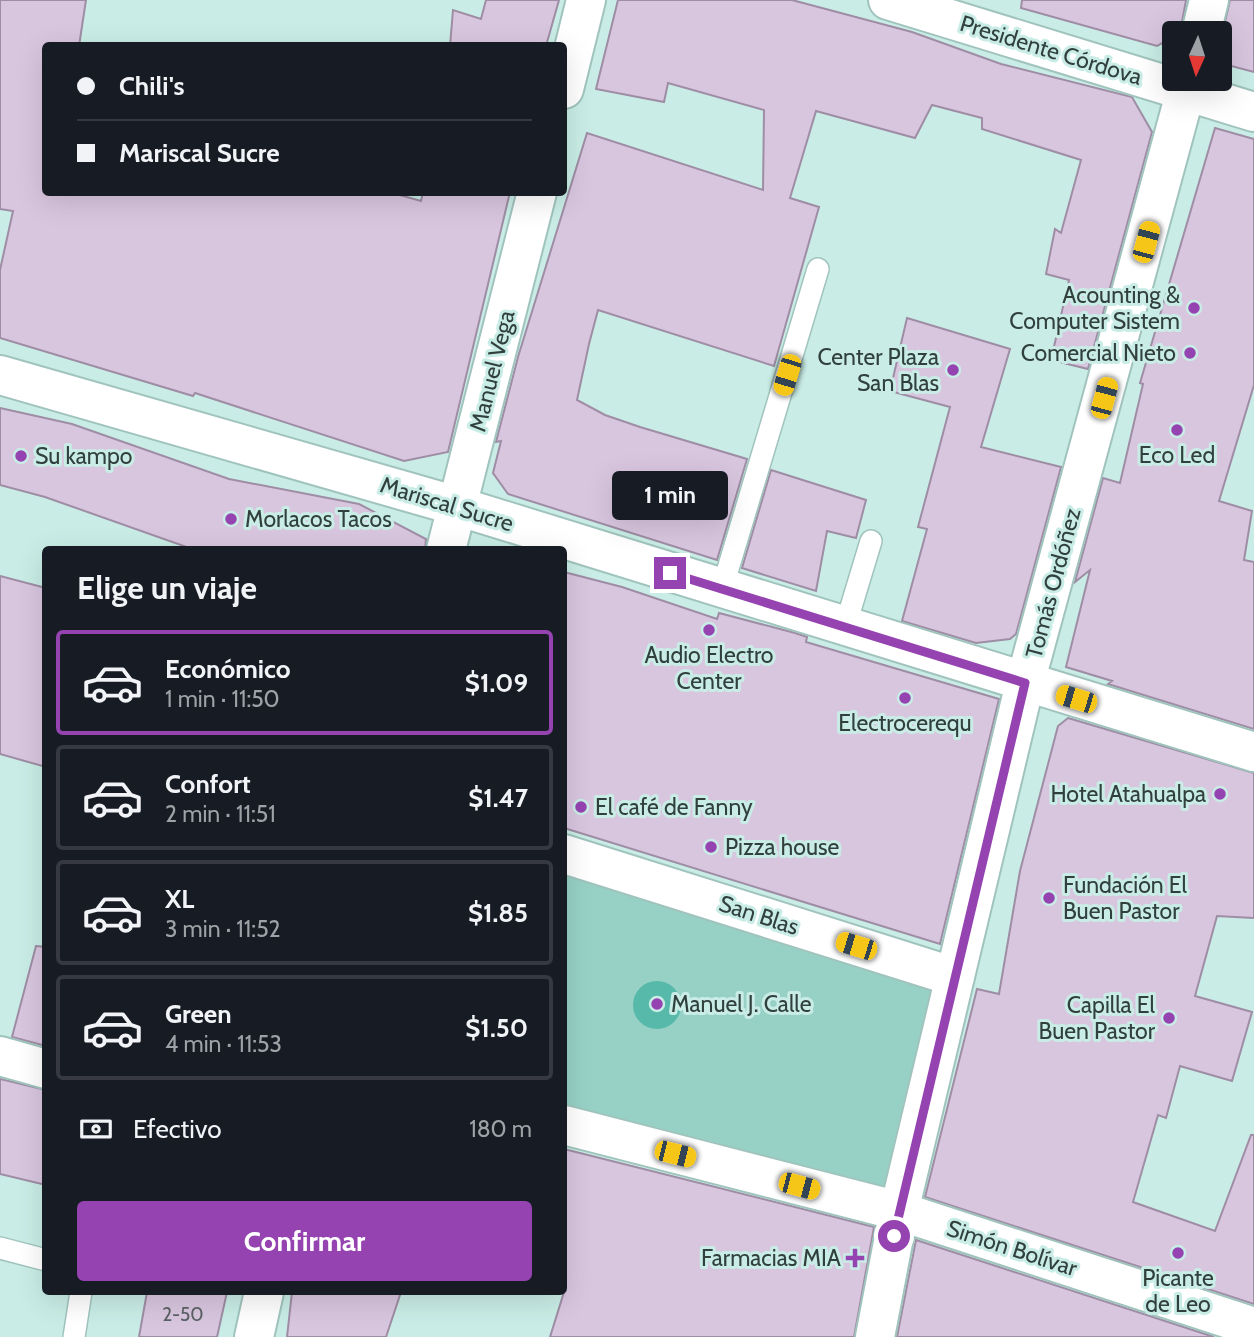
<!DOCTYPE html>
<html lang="es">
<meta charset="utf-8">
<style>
:root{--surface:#171b24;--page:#20242c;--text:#f1f3f6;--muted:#9ea1a6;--line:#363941;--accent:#9543b1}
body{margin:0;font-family:Cabin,sans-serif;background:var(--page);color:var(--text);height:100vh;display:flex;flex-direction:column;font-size:26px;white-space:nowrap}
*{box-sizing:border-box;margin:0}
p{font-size:23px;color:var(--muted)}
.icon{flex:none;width:38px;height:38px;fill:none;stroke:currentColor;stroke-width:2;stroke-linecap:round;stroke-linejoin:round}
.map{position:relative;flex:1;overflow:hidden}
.side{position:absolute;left:42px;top:546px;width:525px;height:749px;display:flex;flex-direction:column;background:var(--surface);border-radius:7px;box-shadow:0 7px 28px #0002}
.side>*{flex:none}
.hud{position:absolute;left:42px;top:42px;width:525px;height:154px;border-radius:7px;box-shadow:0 7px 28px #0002;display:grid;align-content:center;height:154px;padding:0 35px;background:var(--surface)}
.needle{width:46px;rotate:183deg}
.controls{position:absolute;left:1162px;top:21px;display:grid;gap:14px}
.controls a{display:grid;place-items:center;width:70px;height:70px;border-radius:7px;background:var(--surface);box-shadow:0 7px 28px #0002;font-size:35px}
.end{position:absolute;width:32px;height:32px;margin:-16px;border:9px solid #9543b1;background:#fff;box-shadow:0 0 0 4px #fff}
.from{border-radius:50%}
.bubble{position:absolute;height:49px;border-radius:7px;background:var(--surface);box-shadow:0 7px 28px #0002;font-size:23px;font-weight:700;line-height:49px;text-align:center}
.car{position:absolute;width:21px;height:42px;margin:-21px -10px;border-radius:9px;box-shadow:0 0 5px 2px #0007;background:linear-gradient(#f5c518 24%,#345 0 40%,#f5c518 0 76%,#345 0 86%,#f5c518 0)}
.hud b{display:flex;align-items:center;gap:24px;height:66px;font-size:26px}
.hud b+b{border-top:2px solid var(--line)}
.hud i{width:18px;height:18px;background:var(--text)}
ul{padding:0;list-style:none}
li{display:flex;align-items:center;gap:21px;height:105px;margin:0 14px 10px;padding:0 21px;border:4px solid var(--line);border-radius:7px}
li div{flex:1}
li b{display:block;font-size:26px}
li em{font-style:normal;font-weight:700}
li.on{border-color:var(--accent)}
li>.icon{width:63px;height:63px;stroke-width:1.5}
h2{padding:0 35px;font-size:32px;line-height:84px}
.pay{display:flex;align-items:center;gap:18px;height:77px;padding:0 35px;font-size:26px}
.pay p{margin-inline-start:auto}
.action{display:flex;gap:14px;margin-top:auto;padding:14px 35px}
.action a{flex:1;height:80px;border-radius:7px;background:var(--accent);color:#fff;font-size:28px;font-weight:700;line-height:80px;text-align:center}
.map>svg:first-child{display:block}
.green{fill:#97d1c6}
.water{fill:#56b9a9}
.building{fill:#d8c6df;stroke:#9e8da4;stroke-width:2}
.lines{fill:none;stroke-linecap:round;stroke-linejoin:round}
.lane-casing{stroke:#a0c4bd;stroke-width:24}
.street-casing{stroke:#a0c4bd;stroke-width:42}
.lane{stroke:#fff;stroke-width:21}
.street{stroke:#fff;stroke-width:38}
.route{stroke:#9543b1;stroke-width:9}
.poi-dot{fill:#9543b1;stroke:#c9ede6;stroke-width:2.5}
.labels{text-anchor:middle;stroke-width:6;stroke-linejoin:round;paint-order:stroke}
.number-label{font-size:19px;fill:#5b6266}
.street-label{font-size:23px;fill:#31403d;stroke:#c9ede6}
.poi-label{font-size:23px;fill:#31403d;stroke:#c9ede6;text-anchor:end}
</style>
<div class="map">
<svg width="1254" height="1337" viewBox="0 0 1254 1337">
<rect width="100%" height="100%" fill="#c9ede6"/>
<path class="green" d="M564 861 939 980 892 1196 564 1116Z"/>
<path class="water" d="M633 1005a24 24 0 1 1 48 0a24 24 0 1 1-48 0Z"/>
<path class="building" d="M0 0H86L79 46H46V192H389L421 201 423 192H510L448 452 404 461 195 393 193 396 0 338V270L13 211 0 209Z
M486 0H559L546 46H450L453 10 481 19Z
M618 0H792L912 32 1001 64 1132 97 1152 132 1088 369 1051 360 1069 280 1046 274 1055 229 1061 233 1081 160 982 129V118L932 105 915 138 816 111 790 198 819 207 774 366 598 310 589 344 577 400 605 415 640 427 747 459 717 560 508 494 493 473 501 441 496 442 518 357 587 133 763 190 764 110 668 83 664 102 596 89Z
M1022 0H1186L1180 33H1174V37L1157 46 1021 8Z
M1230 0H1254V72L1220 63V43Z
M1215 128 1254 139V385L1219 501 1252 511 1244 560 1254 562V729L1108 684 1112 681 1066 667 1090 570 1075 582 1103 478 1120 483 1143 384 1140 383Z
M907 318 1010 349 981 447 1061 467 1016 634 1010 639 976 643 902 621 927 529 918 527 950 407 890 391Z
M0 408 72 424 229 479 359 504 426 539 425 550H195L45 497 0 485Z
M771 470 866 500 856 538 827 531 816 591 742 568Z
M564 572 622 587 717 619 719 613 795 633 807 637 806 642 999 699 940 944 564 828Z
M0 576 46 588V767L0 754Z
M1068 718 1254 773V918L1217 916 1195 996 1252 1012 1232 1081 1180 1066 1166 1118 1158 1115 1133 1202 1215 1231 1251 1135H1254V1304L925 1197 977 989 999 994 1020 871 1058 726Z
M36 946 46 947V1046L12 1037Z
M0 1079 46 1090V1185L0 1174Z
M564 1149 874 1227 854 1337H550L564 1292Z
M916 1240 1214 1337H897Z
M147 1292H227L217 1337H139Z
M292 1292H401L386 1337H287Z"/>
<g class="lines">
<g class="lane-casing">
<path id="lane" d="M722 589 818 269
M845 627 871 541
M0 1248 46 1260
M74 1337 81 1292"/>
</g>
<g class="street-casing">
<path id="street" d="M888 0 1254 112
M1201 33 1209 0
M564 89 586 0
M0 375 457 506 1254 752
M446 550 537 192
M564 854 955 977
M0 1056 46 1069
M564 1125 899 1211 1254 1327
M254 1337 264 1292
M875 1337 899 1211 1025 683 1189 79"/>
</g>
<use href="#lane" class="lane"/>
<use href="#street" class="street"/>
</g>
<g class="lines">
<path class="route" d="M670 573 1025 683 894 1236"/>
</g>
<g class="poi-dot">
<circle cx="1194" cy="308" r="7"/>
<circle cx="1190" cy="353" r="7"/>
<circle cx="953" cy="370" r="7"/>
<circle cx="1177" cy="430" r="7"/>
<circle cx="21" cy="456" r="7"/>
<circle cx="231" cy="519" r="7"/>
<circle cx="709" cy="630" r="7"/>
<circle cx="905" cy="698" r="7"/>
<circle cx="1220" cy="794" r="7"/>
<circle cx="581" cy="807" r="7"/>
<circle cx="711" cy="847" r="7"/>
<circle cx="1049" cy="898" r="7"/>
<circle cx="657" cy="1004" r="7"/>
<circle cx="1169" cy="1018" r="7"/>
<circle cx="1178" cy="1253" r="7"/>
<path d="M851.5 1247.5h7v7h7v7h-7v7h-7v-7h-7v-7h7z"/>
</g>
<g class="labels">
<g class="number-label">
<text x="183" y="1321">2-50</text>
</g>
<g class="street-label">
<text transform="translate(1051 50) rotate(17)" y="8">Presidente Córdova</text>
<text transform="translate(492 371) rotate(-76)" y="8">Manuel Vega</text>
<text transform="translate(447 504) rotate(17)" y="8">Mariscal Sucre</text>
<text transform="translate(1053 583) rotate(-75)" y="8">Tomás Ordóñez</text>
<text transform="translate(759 915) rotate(18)" y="8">San Blas</text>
<text transform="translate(1012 1248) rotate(18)" y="8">Simón Bolívar</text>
</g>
<g class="poi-label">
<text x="1180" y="303">Acounting &amp;<tspan x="1180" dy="26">Computer Sistem</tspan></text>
<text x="1176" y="361">Comercial Nieto</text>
<text x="939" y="365">Center Plaza<tspan x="939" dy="26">San Blas</tspan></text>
<text x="1177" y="463" text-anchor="middle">Eco Led</text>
<text x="35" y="464" text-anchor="start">Su kampo</text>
<text x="245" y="527" text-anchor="start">Morlacos Tacos</text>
<text x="709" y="663" text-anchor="middle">Audio Electro<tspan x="709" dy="26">Center</tspan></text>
<text x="905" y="731" text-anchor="middle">Electrocerequ</text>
<text x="1206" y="802">Hotel Atahualpa</text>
<text x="595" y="815" text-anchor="start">El café de Fanny</text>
<text x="725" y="855" text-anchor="start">Pizza house</text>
<text x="1063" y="893" text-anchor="start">Fundación El<tspan x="1063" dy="26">Buen Pastor</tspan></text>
<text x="671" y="1012" text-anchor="start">Manuel J. Calle</text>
<text x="1155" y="1013">Capilla El<tspan x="1155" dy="26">Buen Pastor</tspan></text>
<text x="841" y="1266">Farmacias MIA</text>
<text x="1178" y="1286" text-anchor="middle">Picante<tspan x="1178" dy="26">de Leo</tspan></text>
</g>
</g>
</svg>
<div class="controls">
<a><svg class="needle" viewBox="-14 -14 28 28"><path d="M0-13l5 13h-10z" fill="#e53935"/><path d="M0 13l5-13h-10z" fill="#9ea1a6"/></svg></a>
</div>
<i class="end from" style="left:894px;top:1236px"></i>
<i class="end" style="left:670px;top:573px"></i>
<div class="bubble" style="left:612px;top:471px;width:116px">1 min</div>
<i class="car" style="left:1146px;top:242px;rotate:15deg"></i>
<i class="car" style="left:787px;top:375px;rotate:197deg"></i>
<i class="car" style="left:1104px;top:398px;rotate:15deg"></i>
<i class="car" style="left:1076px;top:699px;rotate:287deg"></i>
<i class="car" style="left:856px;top:946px;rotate:287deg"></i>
<i class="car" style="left:675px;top:1154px;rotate:104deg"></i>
<i class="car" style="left:799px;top:1186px;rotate:105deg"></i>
<div class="hud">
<b><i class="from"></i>Chili's</b>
<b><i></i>Mariscal Sucre</b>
</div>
<section class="side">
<h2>Elige un viaje</h2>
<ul>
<li class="on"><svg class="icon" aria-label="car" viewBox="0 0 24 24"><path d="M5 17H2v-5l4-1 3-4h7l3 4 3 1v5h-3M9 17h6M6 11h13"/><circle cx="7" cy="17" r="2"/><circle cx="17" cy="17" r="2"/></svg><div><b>Económico</b><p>1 min · 11:50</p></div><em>$1.09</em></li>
<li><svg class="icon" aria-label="car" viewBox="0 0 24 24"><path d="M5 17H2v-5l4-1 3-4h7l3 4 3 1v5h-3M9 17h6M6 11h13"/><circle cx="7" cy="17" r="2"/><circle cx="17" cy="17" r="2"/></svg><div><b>Confort</b><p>2 min · 11:51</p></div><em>$1.47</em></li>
<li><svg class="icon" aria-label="car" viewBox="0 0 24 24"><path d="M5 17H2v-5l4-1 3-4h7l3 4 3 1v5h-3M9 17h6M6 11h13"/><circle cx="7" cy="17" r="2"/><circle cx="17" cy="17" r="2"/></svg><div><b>XL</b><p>3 min · 11:52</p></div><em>$1.85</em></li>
<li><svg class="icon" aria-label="car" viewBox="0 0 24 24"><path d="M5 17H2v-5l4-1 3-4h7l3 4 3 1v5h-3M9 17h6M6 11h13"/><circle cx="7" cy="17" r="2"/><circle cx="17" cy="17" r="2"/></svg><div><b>Green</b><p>4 min · 11:53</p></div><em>$1.50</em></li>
</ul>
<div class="pay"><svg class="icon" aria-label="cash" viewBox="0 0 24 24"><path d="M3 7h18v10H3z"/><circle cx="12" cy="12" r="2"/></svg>Efectivo<p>180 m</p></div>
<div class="action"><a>Confirmar</a></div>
</section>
</div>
